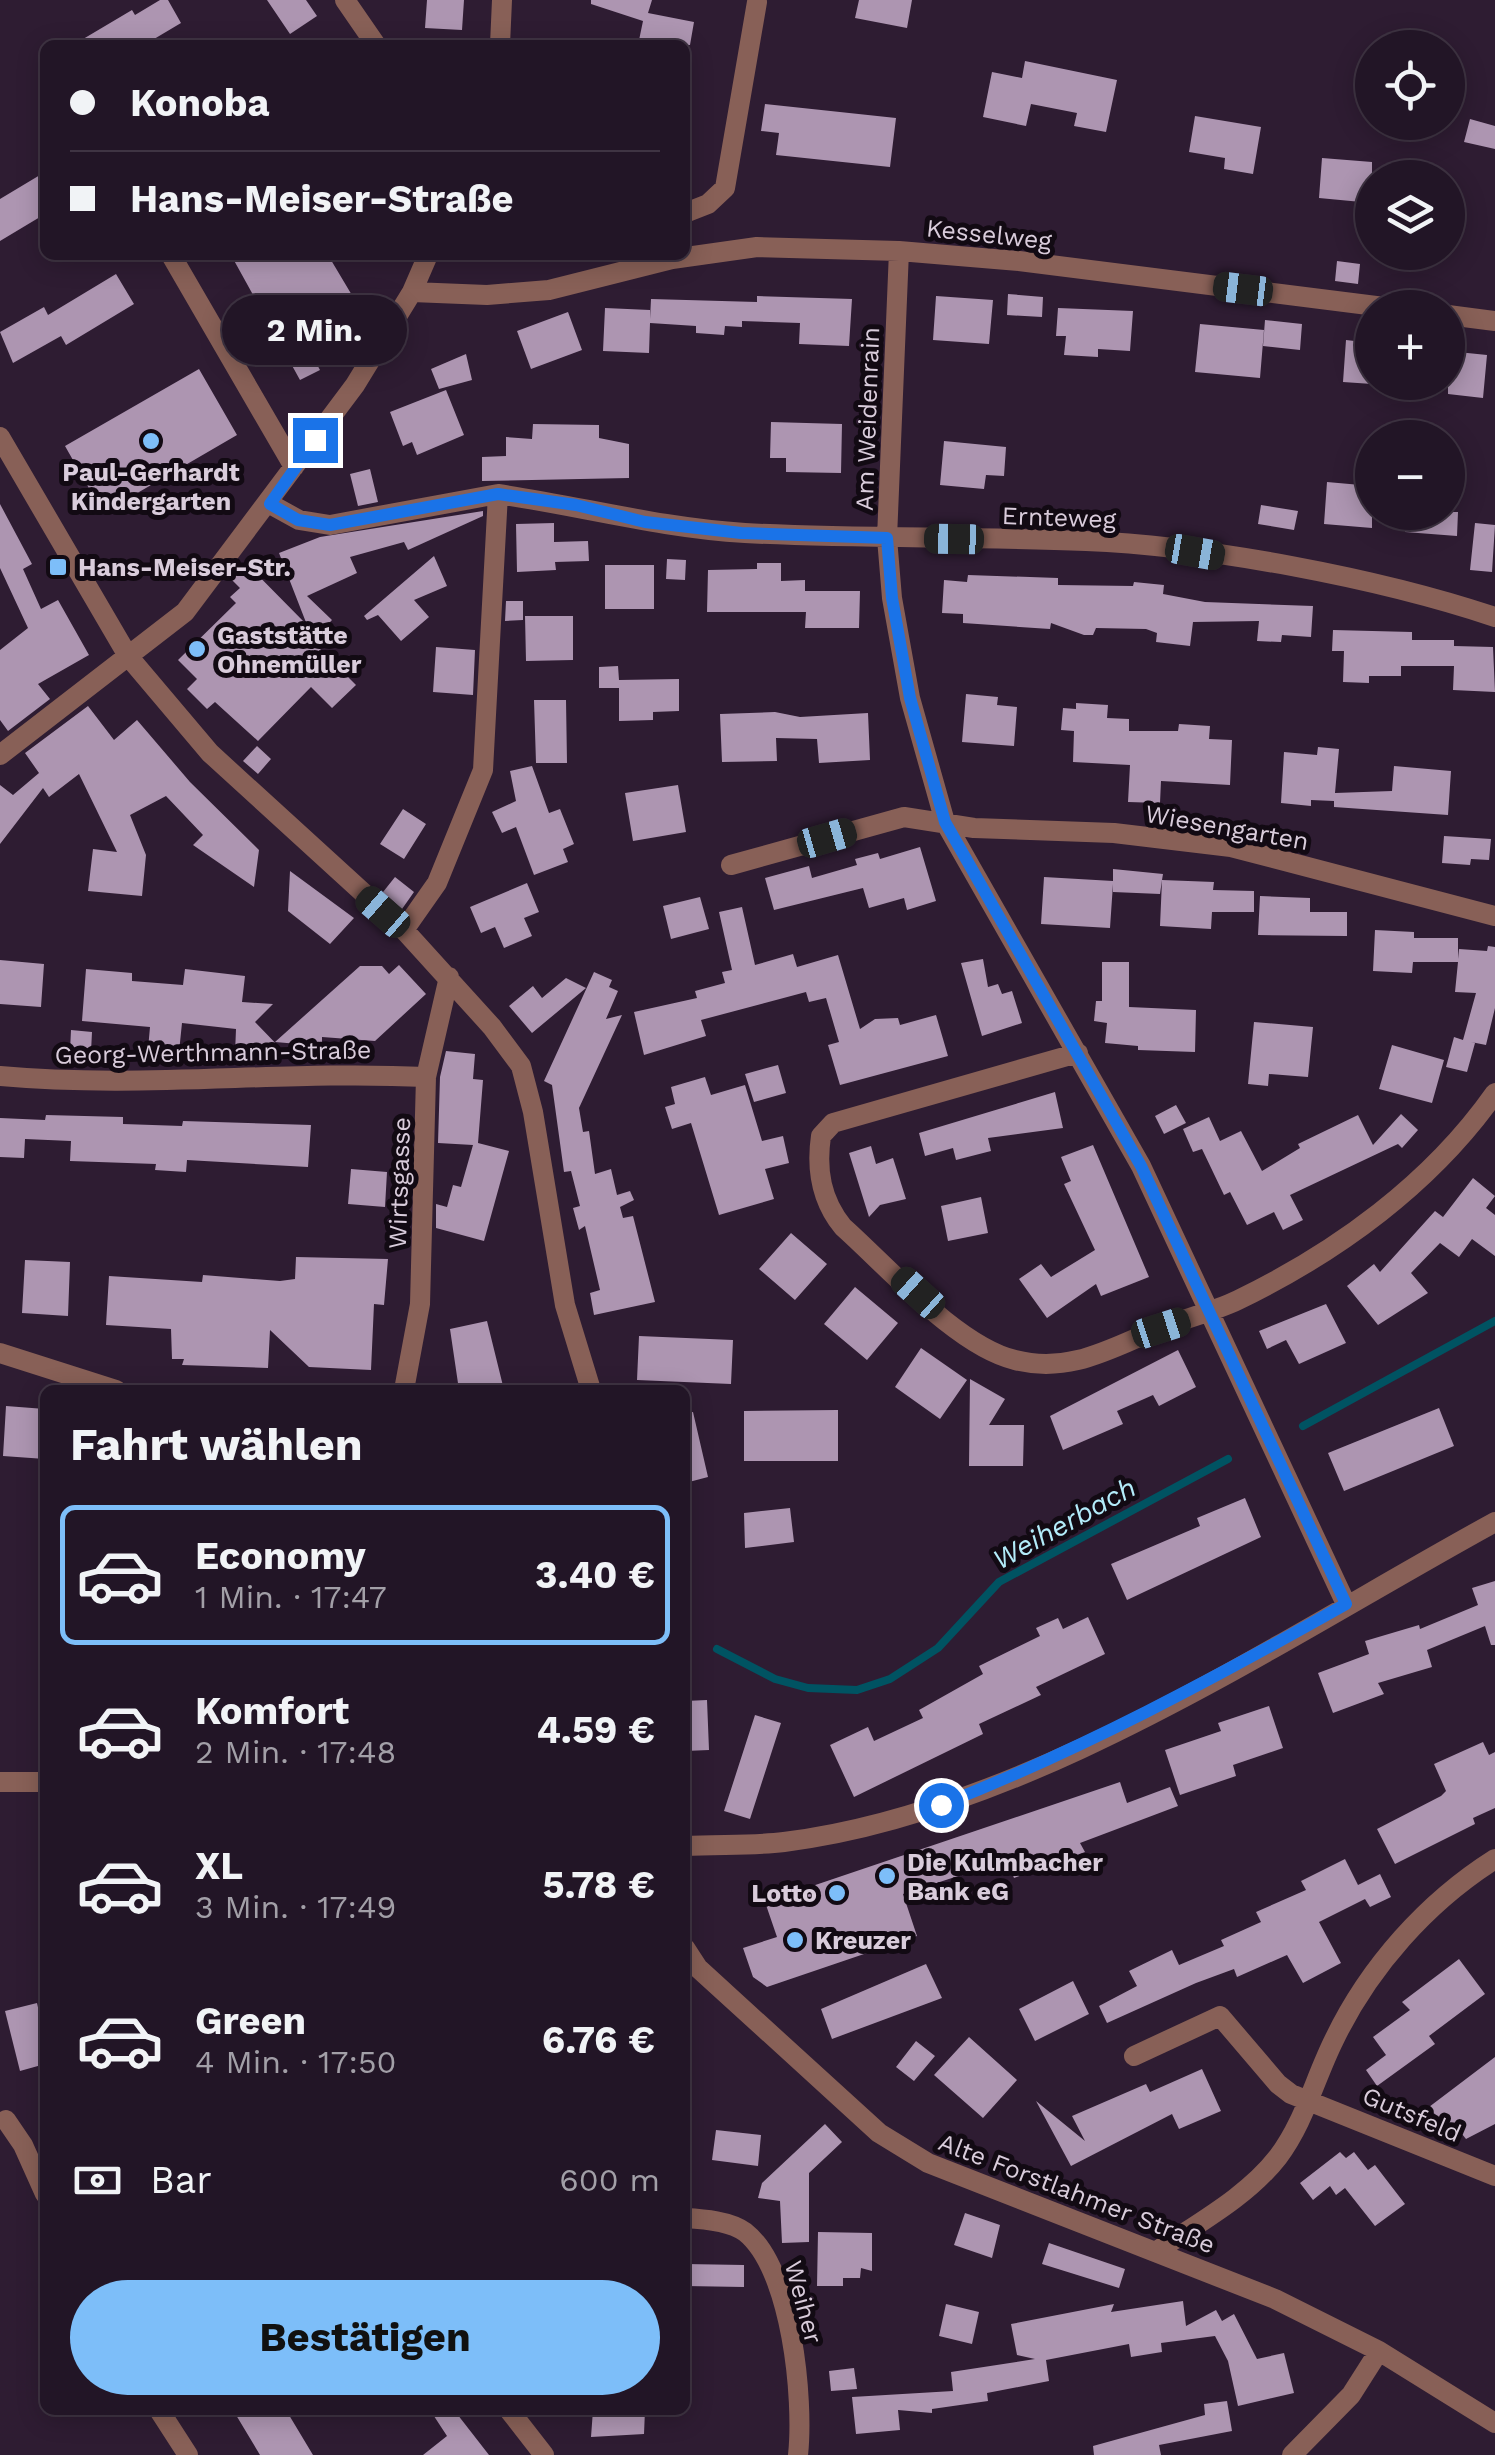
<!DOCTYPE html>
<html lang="de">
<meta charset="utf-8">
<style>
:root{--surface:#221526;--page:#2e2232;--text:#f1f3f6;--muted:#a29fa7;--line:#3f3443;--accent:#7dbef9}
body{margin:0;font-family:"Work Sans",sans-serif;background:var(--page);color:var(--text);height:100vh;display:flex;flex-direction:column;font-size:38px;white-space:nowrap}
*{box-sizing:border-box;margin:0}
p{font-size:32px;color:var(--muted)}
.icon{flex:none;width:55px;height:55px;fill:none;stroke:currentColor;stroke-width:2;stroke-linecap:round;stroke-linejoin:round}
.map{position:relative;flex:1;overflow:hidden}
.drawer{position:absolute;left:40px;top:1385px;width:650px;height:1030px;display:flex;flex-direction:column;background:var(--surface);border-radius:15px;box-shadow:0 5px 25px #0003,0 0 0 2px var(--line)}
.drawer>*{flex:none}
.banner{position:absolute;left:40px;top:40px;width:650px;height:220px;border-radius:15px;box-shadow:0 5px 25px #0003,0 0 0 2px var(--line);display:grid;align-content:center;height:220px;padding:0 30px;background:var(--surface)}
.fabs{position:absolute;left:1355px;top:30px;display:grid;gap:20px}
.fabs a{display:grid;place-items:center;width:110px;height:110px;border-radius:50%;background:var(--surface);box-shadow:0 5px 25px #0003,0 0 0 2px var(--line);font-size:50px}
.end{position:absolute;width:45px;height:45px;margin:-22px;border:12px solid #1a73e8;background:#fff;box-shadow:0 0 0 5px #fff}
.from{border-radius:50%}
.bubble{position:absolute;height:70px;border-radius:35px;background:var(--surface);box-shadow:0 5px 25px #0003,0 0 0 2px var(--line);font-size:32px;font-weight:700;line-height:70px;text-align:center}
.car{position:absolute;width:30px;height:60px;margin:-30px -15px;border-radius:12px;box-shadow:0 0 8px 2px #0007;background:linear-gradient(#222 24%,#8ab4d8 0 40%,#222 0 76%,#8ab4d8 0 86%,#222 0)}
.banner b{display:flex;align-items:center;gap:35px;height:95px;font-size:38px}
.banner b+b{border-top:2px solid var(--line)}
.banner i{width:25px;height:25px;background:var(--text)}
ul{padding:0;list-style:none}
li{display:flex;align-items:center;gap:30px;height:140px;margin:0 20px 15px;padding:0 10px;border:5px solid transparent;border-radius:15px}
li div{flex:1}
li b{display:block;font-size:38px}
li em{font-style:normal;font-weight:700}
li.on{border-color:var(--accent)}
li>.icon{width:90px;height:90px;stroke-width:1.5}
h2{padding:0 30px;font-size:45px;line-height:120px}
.pay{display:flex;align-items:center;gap:25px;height:110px;padding:0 30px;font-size:38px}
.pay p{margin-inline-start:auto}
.action{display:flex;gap:20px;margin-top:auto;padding:20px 30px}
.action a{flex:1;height:115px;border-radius:60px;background:var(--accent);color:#111;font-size:40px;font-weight:700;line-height:115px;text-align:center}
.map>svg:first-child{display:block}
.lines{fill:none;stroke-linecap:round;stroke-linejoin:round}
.stream{stroke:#005362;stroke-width:8}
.building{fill:#ad95b1}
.street{stroke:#886057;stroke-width:20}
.route{stroke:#1a73e8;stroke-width:12}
.poi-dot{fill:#7dbef9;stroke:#120a13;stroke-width:4}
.labels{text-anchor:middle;stroke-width:10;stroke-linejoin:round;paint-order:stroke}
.street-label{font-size:25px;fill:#d9ccdb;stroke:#120a13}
.poi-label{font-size:25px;font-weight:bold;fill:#d9ccdb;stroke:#120a13;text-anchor:start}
.water-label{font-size:28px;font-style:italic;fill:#b3ecfa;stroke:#120a13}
</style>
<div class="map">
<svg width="1495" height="2455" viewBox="0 0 1495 2455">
<rect width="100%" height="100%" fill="#2e1c32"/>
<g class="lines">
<path class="stream" d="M1303 1426 1495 1321
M717 1649 775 1679 808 1688 857 1690 890 1679 938 1648 999 1582 1228 1459"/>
</g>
<path class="building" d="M160 0H168L181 23 144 45H73L132 10 135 15Z
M267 0H306L317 16 290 34Z
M427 0H464L462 30 425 28Z
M591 0H652L648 13 694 22 690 45H638L643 21 591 4Z
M859 0H912L907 28 855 18Z
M1025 61 1117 80 1106 132 1074 126 1077 113 1031 104 1026 126 983 117 992 72 1022 78Z
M765 104 896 118 890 167 776 155 779 133 761 131Z
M1195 116 1261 127 1253 174 1224 169 1225 158 1189 152Z
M1470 119 1495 126V149L1464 142Z
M1322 158 1372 162V203L1319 198Z
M45 172V214L0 241V199Z
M231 255H328L359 307 303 339 320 370 300 380Z
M1337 261 1360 264 1358 284 1335 281Z
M116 274 134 304 66 345 61 336 13 363 0 332 44 307 48 315Z
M1008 294 1043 297 1042 317 1007 315Z
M757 296 852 299 849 346 799 344 800 323 742 321V327L725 326 724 335 696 333V326L650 323 649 353 603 351 605 308 650 310V319L651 299 757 302Z
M936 296 993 300 989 344 933 340Z
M1058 308 1133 311 1130 351 1098 349V357L1064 355 1066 336H1056Z
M568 312 582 350 531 369 517 331Z
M1265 320 1302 324 1300 350 1263 346Z
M1200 324 1264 330 1260 378 1195 372Z
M1346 340 1372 343V384L1343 382Z
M1448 351 1487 355 1483 398 1448 394Z
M466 354 472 380 439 389 431 369Z
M199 369 237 435 103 513 65 446Z
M446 390 464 435 417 455 412 442 403 446 390 412Z
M771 422 842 424 841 473 786 472V458H770Z
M533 424 599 425V438L629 444V478L482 481V457L506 456V437L532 439Z
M944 441 1006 447 1004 476 986 475 984 489 940 485Z
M370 469 378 502 358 506 350 474Z
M1327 482 1372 486V528L1324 524Z
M0 504 32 564 23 569 41 609 58 600 89 655 38 684 50 699 8 731 0 720V650L28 628 0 568Z
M1261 505 1298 511 1294 530 1258 524Z
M483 511V516L408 550 404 542 350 557 357 573 307 596 332 620 312 641 356 685 332 708 311 687 258 741 215 702 207 709 187 689 197 679 178 660 236 603 230 597 240 588 229 577 245 562 307 625 279 553 320 537Z
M1406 512H1458L1457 536 1405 532Z
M554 523V542L588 541 589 561 555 562 556 570 517 572 516 524Z
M1475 523 1495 525 1492 572 1470 570Z
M434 556 447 586 414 600 429 617 401 641 378 615 367 620 364 616Z
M667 559 686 560 685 580 666 579Z
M757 563H781V581L805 580V591H860L859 628H805L806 612H707L708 570 757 569Z
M605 565H654V609H605Z
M968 575 1058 578V585L1133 586 1134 582 1164 585 1163 594 1205 602 1313 606 1311 637 1282 635 1281 642 1257 641 1259 621 1193 622 1190 646 1156 642 1157 633 1146 629 1096 628 1093 635H1084L1051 623 1050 629 963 623V614L942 613 944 580 967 582Z
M506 601H523V620L505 621Z
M525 616H573V660L526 661Z
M1333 630 1412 632V640H1454V646L1493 647 1495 692 1453 690 1454 666H1401V676H1369V683L1343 682 1344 651H1332Z
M436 647 475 650 473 695 433 692Z
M618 666 619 680 679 679V711L653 712V720L619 721V688H599V667Z
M966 694 998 697 997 705 1017 707 1014 746 962 742Z
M534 700H566L567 763H536Z
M1076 703 1108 705 1107 718 1129 719V731H1178L1179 724 1210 726 1209 739 1232 740 1230 785 1161 781 1160 803 1128 802 1130 765 1073 762 1074 731 1061 730 1063 708 1076 709Z
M88 706 114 740 137 720 190 782 259 850 254 887 193 845 203 835 166 796 130 815 146 855 142 896 88 891 93 849 117 852 79 774 49 797 43 788 0 844V785L13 795 39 773 25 753Z
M775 712 800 717 868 713 870 760 819 763 817 739 776 738 777 761 722 762 720 714Z
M257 746 271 759 258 774 243 761Z
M1318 747 1339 749 1335 793 1392 791 1394 766 1451 771 1448 815 1334 807V801L1311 800V806L1281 803 1284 752 1317 755Z
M532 766 549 813 560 809 574 844 563 849 568 862 534 875 516 827 502 833 492 812 516 801 510 771Z
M678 785 686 832 633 841 625 793Z
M403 809 426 824 404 859 380 844Z
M1444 836 1491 839 1489 860 1471 859 1470 865 1442 863Z
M920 847 936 901 907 910 904 898 869 908 863 888 774 910 765 878 809 866 812 878 857 865 855 859 878 853 880 859Z
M1113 869 1163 874 1162 880 1214 882 1213 890 1254 891V912H1212L1211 929 1160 926 1162 880 1160 894 1113 892V884L1110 928 1041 924 1044 877 1113 881Z
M290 871 354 918 330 944 288 911Z
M395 877 414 892 402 909 383 892Z
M527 883 539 912 524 918 532 936 504 948 495 927 481 933 470 907Z
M1260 896 1310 898V912H1347V936L1258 935Z
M700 897 709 929 671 939 663 906Z
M742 907 755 965 793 954 797 967 838 955 860 1029 875 1019 898 1018 900 1025 936 1015 948 1056 840 1085 828 1045 839 1042 826 998 809 1002 806 992 701 1020 706 1036 644 1055 634 1012 697 998 695 991 725 983 722 972 732 970 719 912Z
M1375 930 1414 932V938H1458V959L1459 949 1487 951 1488 946 1495 947V1008L1486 1045 1471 1042 1475 1043 1467 1072 1446 1067 1454 1037 1463 1040 1476 993 1455 992 1458 962H1413L1412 973 1373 971Z
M983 959 988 987 998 984 1002 994 1012 991 1022 1023 982 1036 961 963Z
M0 960 44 964 41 1007 0 1004Z
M1102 962H1129V1007L1196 1010 1195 1052 1138 1050V1046L1105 1043 1107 1023 1094 1021 1096 1001H1102Z
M399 965 426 994 375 1041 322 1037V1046L275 1042 360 966H382L389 974Z
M86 969 132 973V981L183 985 185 969 245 976 242 1002 273 1004 255 1022 284 1052 256 1050V1056L235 1054 236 1029 182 1023 179 1052 148 1049 150 1027 82 1021Z
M594 972 612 980 609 987 618 991 606 1019 622 1015 579 1108 583 1132 589 1131 595 1174 611 1169 617 1195 630 1191 634 1200 620 1207 623 1218 633 1216 655 1302 594 1315 590 1293 600 1290 585 1226 579 1230 573 1208 580 1206 571 1171 564 1172 552 1085 544 1081Z
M566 978 586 988 532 1033 509 1006 533 986 542 998Z
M1254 1022 1313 1027 1308 1077 1269 1074 1268 1086 1248 1084Z
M71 1030 92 1032 91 1052 70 1051Z
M1392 1045 1444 1060 1432 1103 1379 1089Z
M446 1051 475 1054 473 1079 483 1080 478 1143 509 1151 484 1241 436 1228V1204L447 1207 453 1185 461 1187 473 1145 438 1143 440 1077Z
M778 1065 786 1093 754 1102 745 1074Z
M705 1077 711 1095 745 1085 762 1141 783 1136 789 1163 765 1169 774 1199 719 1215 691 1123 672 1129 665 1107 675 1104 671 1087Z
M1055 1092 1063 1128 988 1138 991 1151 956 1160 953 1148 925 1156 919 1133Z
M1176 1105 1186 1123 1164 1134 1155 1116Z
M1401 1114 1418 1130 1402 1148 1398 1144 1290 1195 1303 1220 1283 1230 1274 1212 1247 1225 1230 1192 1224 1195 1202 1149 1193 1152 1183 1129 1209 1117 1220 1141 1241 1131 1262 1171 1300 1148 1298 1144 1358 1115 1373 1145Z
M46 1115 123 1117V1124L182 1126 183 1121 311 1125 308 1167 187 1160 186 1172 155 1170 156 1164 70 1161 71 1141 25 1139 24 1158 0 1157V1118L45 1120Z
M1093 1145 1149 1277 1101 1296 1096 1284 1047 1318 1019 1279 1041 1264 1051 1277 1095 1250 1064 1184 1071 1181 1061 1157Z
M871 1146 876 1164 893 1158 906 1199 880 1205 869 1217 849 1153Z
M351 1169 387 1172 385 1207 348 1204Z
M1473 1178 1495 1196 1486 1208 1495 1215V1256L1472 1239 1459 1257 1440 1243 1411 1273 1428 1293 1378 1325 1347 1286 1374 1264 1380 1272 1435 1211 1443 1217Z
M981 1197 988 1233 948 1241 941 1206Z
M791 1233 827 1264 795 1300 759 1269Z
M296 1257 388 1259 384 1305 374 1304 371 1370 309 1367 270 1330 268 1368 182 1365 184 1359H172L171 1329 106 1325 109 1276 202 1282 203 1275 280 1281 295 1279Z
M25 1260 70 1262 68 1316 22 1313Z
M855 1287 898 1323 867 1360 824 1324Z
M1326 1304 1346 1343 1299 1364 1286 1340 1267 1349 1259 1331Z
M487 1321 504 1390H459L450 1329Z
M639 1336 733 1340 731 1384 637 1380Z
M921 1348 967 1380 940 1419 895 1387Z
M1178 1350 1196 1387 1159 1406 1153 1395 1117 1411 1123 1424 1063 1450 1050 1416Z
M970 1379 1005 1399 989 1425H1024L1023 1466H969Z
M6 1406 45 1409V1459L3 1456Z
M1439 1408 1454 1446 1344 1491 1328 1453Z
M838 1410V1461H744V1411Z
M693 1412 708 1477 689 1482 685 1413Z
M1245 1498 1261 1537 1127 1600 1111 1564 1200 1526 1197 1518Z
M790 1508 794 1542 745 1548 744 1513Z
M1495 1581V1645H1491L1485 1626 1427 1650 1432 1667 1378 1683 1384 1694 1333 1713 1318 1673 1369 1654 1365 1641 1419 1625 1420 1629 1478 1605 1472 1588Z
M1088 1617 1105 1654 1036 1687 1041 1695 979 1724 983 1734 854 1797 830 1745 868 1727 874 1741 923 1718 919 1710 983 1674 979 1666 1040 1636 1036 1628 1058 1618 1063 1629Z
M707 1700 709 1750 685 1751V1701Z
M1269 1706 1283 1748 1233 1765 1236 1776 1180 1795 1165 1750 1221 1731 1218 1723Z
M755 1715 781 1723 750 1819 724 1811Z
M1483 1742 1489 1755 1495 1752V1808L1473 1818 1475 1824 1395 1864 1377 1829 1441 1796 1446 1791 1434 1764Z
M1120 1782 1127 1803 1170 1787 1178 1806 1080 1843 1085 1852 1014 1878 1007 1860 903 1894 917 1936 767 1987 753 1977 743 1948 777 1937 765 1902Z
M1345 1859 1358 1885 1380 1874 1391 1897 1370 1907 1365 1899 1319 1922 1341 1963 1303 1983 1287 1955 1237 1977 1234 1969 1196 1983 1107 2023 1099 2006 1137 1986 1129 1971 1172 1950 1179 1965 1224 1946 1221 1940 1261 1922 1256 1912 1306 1890 1301 1881Z
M1459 1959 1485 1994 1429 2036 1435 2044 1377 2086 1366 2070 1386 2055 1373 2037 1410 2010 1402 2002Z
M926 1964 942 1998 832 2039 821 2009Z
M1073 1981 1089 2014 1035 2041 1019 2009Z
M37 2003 39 2012 45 2010V2064L20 2071 5 2011Z
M969 2037 1017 2080 983 2118 934 2075Z
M916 2041 935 2056 914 2081 896 2067Z
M1495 2057V2124L1466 2139 1453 2123 1446 2128 1429 2107Z
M1202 2069 1221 2111 1179 2129 1172 2114 1071 2166 1036 2101 1085 2141 1072 2116 1146 2084 1150 2092Z
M825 2124 842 2142 809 2173V2242L782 2243 780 2201 758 2198 762 2183Z
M716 2130 761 2135 758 2166 712 2160Z
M1340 2152 1346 2158 1354 2152 1368 2170 1375 2165 1405 2204 1375 2226 1345 2188 1336 2195 1330 2186 1313 2200 1300 2183Z
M965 2213 1000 2225 992 2258 954 2245Z
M818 2232 872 2233V2271L861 2268 860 2278H843V2286H817Z
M1049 2243 1125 2269 1119 2288 1042 2264Z
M685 2264 744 2265V2287L685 2286Z
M1183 2301 1186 2326 1216 2310 1222 2321 1234 2314 1257 2359 1284 2353 1294 2393 1238 2406 1228 2361 1215 2336 1161 2343 1162 2352 1131 2357 1129 2344 1046 2360 1049 2381 987 2393 988 2401 932 2409V2413L898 2410 900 2430 856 2434 852 2397 953 2391 951 2372 1035 2359 1017 2355 1011 2324 1114 2304 1111 2312Z
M946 2304 979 2312 972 2344 939 2336Z
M854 2368 857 2389 831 2391 829 2371Z
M1227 2401 1232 2431 1159 2445 1161 2455H1094L1093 2446 1205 2415 1204 2404Z
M233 2410H286L313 2455H260Z
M430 2410H454L489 2455H423L447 2436Z
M593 2410H645L644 2434 591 2437Z"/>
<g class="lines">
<path class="street" d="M345 0 376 45
M500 45 502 0
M685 213 708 204 725 188 757 2
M899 251 887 538 892 598 910 698 945 822 1141 1166 1346 1604
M171 255 294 467
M412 292 487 295 549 290 672 259 757 247 899 251 1019 261 1392 308
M1448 315 1495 321
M0 437 128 656 210 753 404 930 492 1027 521 1066 533 1112 565 1305 591 1390
M270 504 299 520 330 525 498 494
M0 755 185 612 355 385 412 292 428 255
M731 865 904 817 974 828 1114 833 1231 847 1495 916
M404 930 437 883 483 770 498 494C580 506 661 528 745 533 858 539 972 536 1086 541 1209 546 1378 578 1495 617
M1078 1053 833 1123 821 1136C816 1170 821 1200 843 1227 889 1268 957 1346 1015 1360 1070 1374 1111 1348 1160 1328 1186 1318 1213 1312 1238 1300 1337 1252 1431 1184 1495 1093
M0 1076C142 1089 284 1070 426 1077
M0 1353 116 1390
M404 1390 420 1304 426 1077 449 977
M0 1782H45
M685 1846C718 1844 752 1846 784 1842 1028 1812 1281 1639 1495 1522
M685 1948 698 1968 879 2133 928 2163 1275 2299 1379 2351 1495 2423
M1134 2056 1220 2016 1278 2084 1291 2094 1495 2176
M6 2120 23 2145 45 2194
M685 2218C704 2219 730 2221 745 2232 792 2269 804 2400 798 2455
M1157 2251C1198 2223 1247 2197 1278 2157 1304 2123 1315 2078 1334 2040 1369 1967 1427 1902 1495 1859
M159 2410 188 2455
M509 2410 544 2455
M1292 2455 1351 2395 1379 2351"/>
</g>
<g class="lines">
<path class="route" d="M315 440 270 504 298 520 330 525 498 494 576 505 645 522 741 533 887 538 892 598 910 698 945 822 1141 1166 1346 1604C1213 1679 1083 1749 941 1805"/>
</g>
<g class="poi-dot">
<circle cx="151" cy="441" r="10"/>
<rect x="48" y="557" width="20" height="20" rx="5"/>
<circle cx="197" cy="649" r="10"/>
<circle cx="887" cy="1876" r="10"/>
<circle cx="837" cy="1893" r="10"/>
<circle cx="795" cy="1940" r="10"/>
</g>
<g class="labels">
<g class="street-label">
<text transform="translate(989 234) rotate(6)" y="9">Kesselweg</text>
<text transform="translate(867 419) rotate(-88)" y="9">Am Weidenrain</text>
<text transform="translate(1059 517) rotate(2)" y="9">Ernteweg</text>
<text transform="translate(1227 827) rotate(10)" y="9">Wiesengarten</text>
<text transform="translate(213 1052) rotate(-1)" y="9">Georg-Werthmann-Straße</text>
<text transform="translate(399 1183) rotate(-88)" y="9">Wirtsgasse</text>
<text transform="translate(1412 2114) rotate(23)" y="9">Gutsfeld</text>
<text transform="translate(1077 2193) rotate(21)" y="9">Alte Forstlahmer Straße</text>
<text transform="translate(804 2302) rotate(75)" y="9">Weiher</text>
</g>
<g class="poi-label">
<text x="151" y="481" text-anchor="middle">Paul-Gerhardt<tspan x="151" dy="29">Kindergarten</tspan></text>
<text x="78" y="576">Hans-Meiser-Str.</text>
<text x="217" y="644">Gaststätte<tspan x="217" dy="29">Ohnemüller</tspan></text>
<text x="907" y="1871">Die Kulmbacher<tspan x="907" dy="29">Bank eG</tspan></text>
<text x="817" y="1902" text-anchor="end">Lotto</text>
<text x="815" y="1949">Kreuzer</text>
</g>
<g class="water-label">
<text transform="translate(1064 1523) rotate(-29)" y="10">Weiherbach</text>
</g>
</g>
</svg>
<div class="fabs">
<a><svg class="icon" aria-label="locate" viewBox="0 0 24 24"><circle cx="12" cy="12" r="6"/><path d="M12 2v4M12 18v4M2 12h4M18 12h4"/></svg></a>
<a><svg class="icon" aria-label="layers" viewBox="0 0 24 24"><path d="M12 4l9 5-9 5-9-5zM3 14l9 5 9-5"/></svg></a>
<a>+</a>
<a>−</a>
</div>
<i class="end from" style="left:941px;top:1805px"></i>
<i class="end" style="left:315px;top:440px"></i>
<div class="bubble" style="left:222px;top:295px;width:185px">2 Min.</div>
<i class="car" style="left:1243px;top:289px;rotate:277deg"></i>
<i class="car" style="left:954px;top:539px;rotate:271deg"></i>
<i class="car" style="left:1195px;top:552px;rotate:100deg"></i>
<i class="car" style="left:827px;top:838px;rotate:74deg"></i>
<i class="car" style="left:383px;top:912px;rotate:311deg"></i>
<i class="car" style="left:918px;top:1293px;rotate:312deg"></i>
<i class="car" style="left:1161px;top:1328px;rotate:72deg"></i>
<div class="banner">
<b><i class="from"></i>Konoba</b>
<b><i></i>Hans-Meiser-Straße</b>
</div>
<section class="drawer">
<h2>Fahrt wählen</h2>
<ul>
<li class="on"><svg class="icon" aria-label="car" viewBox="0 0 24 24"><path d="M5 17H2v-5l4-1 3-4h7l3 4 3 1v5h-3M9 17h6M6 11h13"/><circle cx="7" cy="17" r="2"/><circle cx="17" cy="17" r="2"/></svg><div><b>Economy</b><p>1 Min. · 17:47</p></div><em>3.40 €</em></li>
<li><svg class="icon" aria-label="car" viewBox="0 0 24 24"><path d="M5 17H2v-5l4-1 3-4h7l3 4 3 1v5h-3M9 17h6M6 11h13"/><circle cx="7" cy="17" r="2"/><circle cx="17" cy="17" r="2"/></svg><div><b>Komfort</b><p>2 Min. · 17:48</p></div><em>4.59 €</em></li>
<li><svg class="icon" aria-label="car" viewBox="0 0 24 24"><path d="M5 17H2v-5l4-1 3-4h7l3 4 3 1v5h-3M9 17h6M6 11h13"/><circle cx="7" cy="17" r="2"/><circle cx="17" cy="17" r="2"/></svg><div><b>XL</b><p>3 Min. · 17:49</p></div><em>5.78 €</em></li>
<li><svg class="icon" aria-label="car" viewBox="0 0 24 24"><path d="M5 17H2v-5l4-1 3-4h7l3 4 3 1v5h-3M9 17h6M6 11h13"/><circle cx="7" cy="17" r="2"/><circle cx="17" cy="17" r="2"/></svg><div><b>Green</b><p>4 Min. · 17:50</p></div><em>6.76 €</em></li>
</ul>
<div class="pay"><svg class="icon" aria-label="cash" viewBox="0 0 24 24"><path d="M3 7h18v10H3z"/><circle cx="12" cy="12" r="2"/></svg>Bar<p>600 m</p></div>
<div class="action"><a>Bestätigen</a></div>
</section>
</div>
